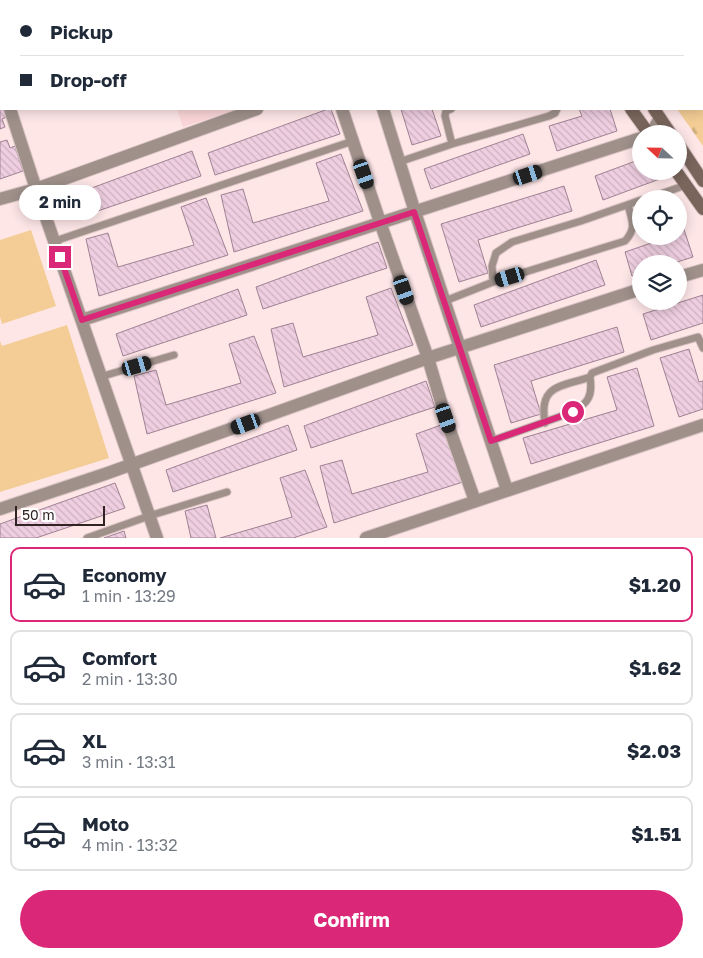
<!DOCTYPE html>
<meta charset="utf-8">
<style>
:root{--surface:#fff;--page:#f6f6f7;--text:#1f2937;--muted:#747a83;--line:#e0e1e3;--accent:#db2777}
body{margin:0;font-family:"Golos Text",sans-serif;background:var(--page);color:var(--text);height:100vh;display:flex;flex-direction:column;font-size:19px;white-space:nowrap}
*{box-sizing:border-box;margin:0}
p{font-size:16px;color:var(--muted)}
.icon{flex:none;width:28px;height:28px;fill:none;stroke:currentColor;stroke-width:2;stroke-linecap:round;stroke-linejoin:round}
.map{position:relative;height:538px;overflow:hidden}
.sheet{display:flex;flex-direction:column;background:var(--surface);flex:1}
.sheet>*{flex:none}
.top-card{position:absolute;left:0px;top:0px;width:704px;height:110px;box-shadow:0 2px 12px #0003;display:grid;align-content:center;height:110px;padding:0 20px;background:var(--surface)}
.needle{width:32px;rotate:292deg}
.buttons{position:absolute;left:632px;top:125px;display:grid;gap:10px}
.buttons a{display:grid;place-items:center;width:55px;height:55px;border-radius:50%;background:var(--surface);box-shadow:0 2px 12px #0003;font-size:25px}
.scale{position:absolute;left:15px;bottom:12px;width:90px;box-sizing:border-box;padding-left:5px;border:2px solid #312324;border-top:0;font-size:14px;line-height:18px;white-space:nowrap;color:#312324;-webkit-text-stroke:4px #fff;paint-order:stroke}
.end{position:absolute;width:22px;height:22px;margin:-11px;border:6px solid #db2777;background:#fff;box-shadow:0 0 0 2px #fff}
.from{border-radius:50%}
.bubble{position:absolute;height:35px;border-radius:18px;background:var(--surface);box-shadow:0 2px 12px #0003;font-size:16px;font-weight:700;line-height:35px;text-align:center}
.car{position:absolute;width:15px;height:30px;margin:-15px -8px;border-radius:6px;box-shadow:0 0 4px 1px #0007;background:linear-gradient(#222 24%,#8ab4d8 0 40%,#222 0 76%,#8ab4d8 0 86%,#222 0)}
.top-card b{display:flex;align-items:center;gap:18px;height:48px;font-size:19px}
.top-card b+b{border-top:1px solid var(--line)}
.top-card i{width:12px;height:12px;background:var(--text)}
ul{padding:9px 0 0;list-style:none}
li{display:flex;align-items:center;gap:15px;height:75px;margin:0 10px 8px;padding:0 10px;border:2px solid var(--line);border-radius:10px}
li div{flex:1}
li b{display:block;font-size:19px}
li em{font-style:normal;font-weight:700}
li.on{border-color:var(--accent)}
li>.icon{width:45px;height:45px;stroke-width:1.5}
.primary-button{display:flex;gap:10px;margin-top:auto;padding:10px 20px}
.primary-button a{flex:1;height:58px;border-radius:30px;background:var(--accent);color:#fff;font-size:20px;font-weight:700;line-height:58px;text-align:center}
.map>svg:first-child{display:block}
.built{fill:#fbd6d8}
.green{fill:#f3cd95}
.forest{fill:url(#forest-firs)}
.building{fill:url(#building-back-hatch);stroke:#9f8293}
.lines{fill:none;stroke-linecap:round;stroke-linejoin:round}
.lane-casing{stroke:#d9c3c4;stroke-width:9}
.street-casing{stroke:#d9c3c4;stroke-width:14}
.secondary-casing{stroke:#d9c3c4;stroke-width:14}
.lane{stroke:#9f908a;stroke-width:7}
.street{stroke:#9f908a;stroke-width:12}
.secondary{stroke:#79655c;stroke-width:12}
.route{stroke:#db2777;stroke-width:6}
</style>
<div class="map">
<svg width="703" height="538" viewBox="0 0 703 538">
<defs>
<pattern id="forest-firs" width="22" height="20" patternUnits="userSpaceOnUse" patternTransform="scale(1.25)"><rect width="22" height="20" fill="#f3cd95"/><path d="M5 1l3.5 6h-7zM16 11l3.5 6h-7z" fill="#d1b080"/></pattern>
<pattern id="building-back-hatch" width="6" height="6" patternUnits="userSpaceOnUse" patternTransform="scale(1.25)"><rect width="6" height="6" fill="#eecee0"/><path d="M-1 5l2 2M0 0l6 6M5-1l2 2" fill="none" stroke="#cdb1c0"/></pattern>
</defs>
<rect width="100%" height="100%" fill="#fee6e7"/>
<path class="built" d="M271 0H525V1H267Z
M177 109H239L183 127Z"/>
<path class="green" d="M31 230 56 306 2 324 0 317V240Z
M67 325 109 458 0 492V341L2 346Z"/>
<path class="forest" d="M600 0H703V146L677 109H702V1Z"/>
<path class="building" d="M0 98 1 109H4L7 117 2 119 5 127 0 129Z
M328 109H331L340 134 215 175 208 153Z
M401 109H432L441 136 412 145Z
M579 109H610L617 131 557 151 549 126 582 116Z
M523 134 530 154 431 189 424 169Z
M7 140 10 148 15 146 23 171 0 179V142Z
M192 151 201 176 77 218 70 196Z
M341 154 363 211 234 252 221 195 243 189 253 223 329 201 316 163Z
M641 159V171H663L665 177 603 200 595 176Z
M564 186 572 211 478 240 488 273 459 282 441 224Z
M206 198 228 255 99 296 86 239 108 233 118 267 194 245 181 207Z
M679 214 693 257 671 264H641V273L632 276 625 252 657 241 655 236H679Z
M378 242 387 268 263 309 256 287Z
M596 260 605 285 481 327 474 305Z
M391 288 413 345 284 387 271 329 293 323 303 357 378 335 366 297Z
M238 289 247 315 123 356 116 334Z
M703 295V323L651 340 643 314Z
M617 327 624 352 531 381 541 414 511 423 494 365Z
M254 336 276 393 147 434 134 376 156 370 166 405 241 383 229 344Z
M689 349 699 382 703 381V409L679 417 660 358Z
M637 368 654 426 531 464 523 438 617 410 607 377Z
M426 381 435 407 311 448 304 426Z
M288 425 297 450 173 492 166 470Z
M441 425 463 482 334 523 320 466 342 460 352 494 428 472 416 434Z
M305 470 327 527 293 538H220L292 517 280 478Z
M115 483 125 508 36 538H0V524Z
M207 505 216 538H191L185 511Z
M124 531 126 538H104Z"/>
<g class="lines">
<g class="lane-casing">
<path id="lane" d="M452 144 549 116 555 113 557 109
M399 162 452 144 445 116 446 111 451 109
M646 199 686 185
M55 241 353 141
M493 282 625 241C637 228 632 221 628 205
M445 301 493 282 492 266 496 253 512 242 581 221 641 200
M100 377 174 355
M545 423C538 384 562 387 590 377L592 373 653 350 698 337 703 348
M491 441 573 412C588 403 593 396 590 377
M87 538 149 516 227 492"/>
</g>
<g class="street-casing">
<path id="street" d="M0 78 1 81
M10 109 36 189 157 538
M342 109 380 222 428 358 446 419 475 501
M383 109 415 212 507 490
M651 134 660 118
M0 199 36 189 257 109
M679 277 703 270
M82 320 641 138
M0 509 105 474 428 358 641 289
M366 538 703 425"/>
</g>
<g class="secondary-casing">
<path id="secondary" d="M553 0 554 1
M579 0 580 1
M631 109 649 134
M654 109 671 134
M679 145 703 181
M676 171 703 209"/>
</g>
<use href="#lane" class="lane"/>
<use href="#street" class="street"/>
<use href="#secondary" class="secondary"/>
</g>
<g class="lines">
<path class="route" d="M60 257 82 320 414 212 491 441 573 412"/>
</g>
</svg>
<div class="buttons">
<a><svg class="needle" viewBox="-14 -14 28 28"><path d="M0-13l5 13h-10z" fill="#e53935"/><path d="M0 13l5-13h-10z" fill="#747a83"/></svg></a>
<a><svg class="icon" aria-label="locate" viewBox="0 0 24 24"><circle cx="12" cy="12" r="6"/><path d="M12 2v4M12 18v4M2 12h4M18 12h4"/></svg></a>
<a><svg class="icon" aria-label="layers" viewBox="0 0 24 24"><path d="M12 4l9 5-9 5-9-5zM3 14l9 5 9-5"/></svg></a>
</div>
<div class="scale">50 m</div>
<i class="end from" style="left:573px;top:412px"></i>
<i class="end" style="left:60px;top:257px"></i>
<div class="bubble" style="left:19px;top:185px;width:82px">2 min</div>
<i class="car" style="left:364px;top:174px;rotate:161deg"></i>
<i class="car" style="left:528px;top:175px;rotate:72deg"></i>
<i class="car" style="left:510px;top:277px;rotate:253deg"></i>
<i class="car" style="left:404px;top:290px;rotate:161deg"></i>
<i class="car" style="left:137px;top:366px;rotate:74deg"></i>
<i class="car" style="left:446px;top:418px;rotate:161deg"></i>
<i class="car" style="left:246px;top:424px;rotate:250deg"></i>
<div class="top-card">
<b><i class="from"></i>Pickup</b>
<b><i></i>Drop-off</b>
</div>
</div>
<section class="sheet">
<ul>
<li class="on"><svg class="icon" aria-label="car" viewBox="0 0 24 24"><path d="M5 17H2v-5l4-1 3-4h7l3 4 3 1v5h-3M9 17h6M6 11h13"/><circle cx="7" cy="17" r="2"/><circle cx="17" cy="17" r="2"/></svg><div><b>Economy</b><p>1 min · 13:29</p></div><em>$1.20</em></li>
<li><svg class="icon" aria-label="car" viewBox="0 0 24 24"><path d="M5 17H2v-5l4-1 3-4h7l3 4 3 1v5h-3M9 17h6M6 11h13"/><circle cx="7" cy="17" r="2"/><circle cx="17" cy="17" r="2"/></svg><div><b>Comfort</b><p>2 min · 13:30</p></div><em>$1.62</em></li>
<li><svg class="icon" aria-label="car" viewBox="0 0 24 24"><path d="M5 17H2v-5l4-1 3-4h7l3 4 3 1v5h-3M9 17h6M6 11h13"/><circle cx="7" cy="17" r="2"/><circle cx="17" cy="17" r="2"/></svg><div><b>XL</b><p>3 min · 13:31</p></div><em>$2.03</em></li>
<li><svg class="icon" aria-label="car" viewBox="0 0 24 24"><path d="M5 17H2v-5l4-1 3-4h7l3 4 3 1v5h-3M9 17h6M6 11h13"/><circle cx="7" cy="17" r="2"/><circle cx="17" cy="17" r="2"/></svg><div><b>Moto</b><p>4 min · 13:32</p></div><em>$1.51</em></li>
</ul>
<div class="primary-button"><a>Confirm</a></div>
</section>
